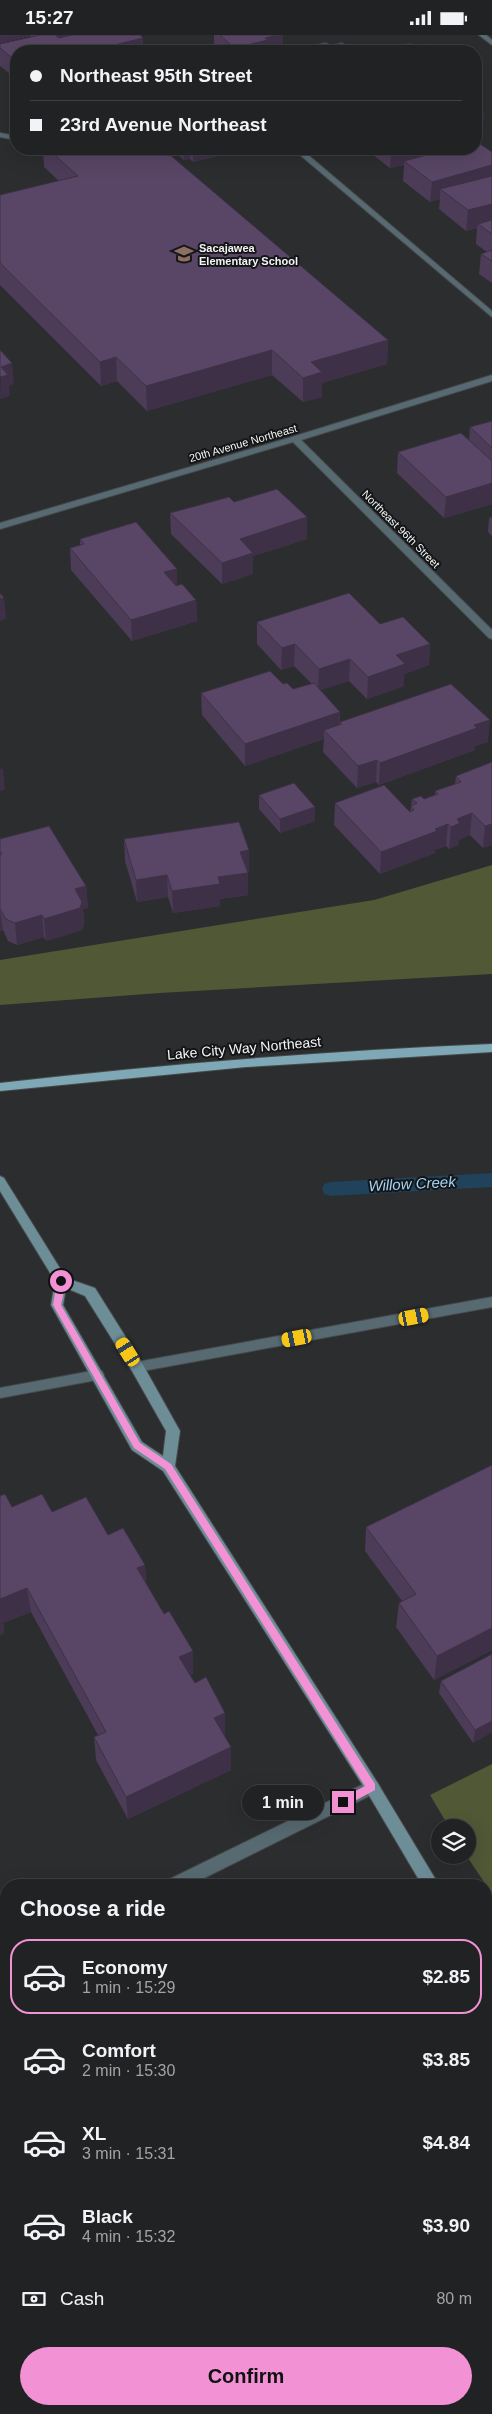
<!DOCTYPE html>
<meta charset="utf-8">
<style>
:root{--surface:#202223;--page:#282a2b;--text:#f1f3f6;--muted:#a2a4a6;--line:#3d3f41;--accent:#f391d5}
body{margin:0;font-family:Arial,sans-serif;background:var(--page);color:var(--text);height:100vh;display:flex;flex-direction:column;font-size:19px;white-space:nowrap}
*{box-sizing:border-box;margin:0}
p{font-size:16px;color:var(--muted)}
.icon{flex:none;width:28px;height:28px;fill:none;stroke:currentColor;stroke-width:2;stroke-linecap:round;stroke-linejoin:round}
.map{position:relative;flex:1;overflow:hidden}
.sheet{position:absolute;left:0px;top:1844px;width:492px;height:536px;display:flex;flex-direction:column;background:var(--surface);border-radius:20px 20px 0 0;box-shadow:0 5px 20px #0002,0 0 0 1px var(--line)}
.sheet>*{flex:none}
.top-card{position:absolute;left:10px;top:10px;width:472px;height:110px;border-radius:20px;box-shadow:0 5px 20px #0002,0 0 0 1px var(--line);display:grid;align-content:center;height:110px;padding:0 20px;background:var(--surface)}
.buttons{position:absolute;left:431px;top:1784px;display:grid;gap:10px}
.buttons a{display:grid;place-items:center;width:45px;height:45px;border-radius:50%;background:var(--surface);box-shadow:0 5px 20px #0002,0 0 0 1px var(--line);font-size:25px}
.end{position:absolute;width:22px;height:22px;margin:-11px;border:6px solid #f391d5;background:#111;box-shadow:0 0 0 2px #111}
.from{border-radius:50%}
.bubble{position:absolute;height:35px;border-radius:18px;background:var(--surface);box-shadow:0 5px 20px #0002,0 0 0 1px var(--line);font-size:16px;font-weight:700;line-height:35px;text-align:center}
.car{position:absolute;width:15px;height:30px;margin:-15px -8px;border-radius:6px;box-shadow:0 0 4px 1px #0007;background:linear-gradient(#f5c518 24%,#345 0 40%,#f5c518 0 76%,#345 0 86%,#f5c518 0)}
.top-card b{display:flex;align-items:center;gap:18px;height:48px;font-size:19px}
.top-card b+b{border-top:1px solid var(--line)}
.top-card i{width:12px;height:12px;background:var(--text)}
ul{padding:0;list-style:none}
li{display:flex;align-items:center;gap:15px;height:75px;margin:0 10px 8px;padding:0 10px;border:2px solid transparent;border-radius:20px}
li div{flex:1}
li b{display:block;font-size:19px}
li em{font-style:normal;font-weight:700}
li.selected{border-color:var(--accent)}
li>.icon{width:45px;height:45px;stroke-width:1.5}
h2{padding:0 20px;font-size:22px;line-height:60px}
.pay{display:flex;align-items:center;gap:12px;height:55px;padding:0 20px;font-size:19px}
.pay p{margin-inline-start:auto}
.action{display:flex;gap:10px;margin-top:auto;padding:10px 20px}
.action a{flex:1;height:58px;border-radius:30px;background:var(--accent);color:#111;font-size:20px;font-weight:700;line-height:58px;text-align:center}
.status{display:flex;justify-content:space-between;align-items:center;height:35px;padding:0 25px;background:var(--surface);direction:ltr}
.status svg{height:14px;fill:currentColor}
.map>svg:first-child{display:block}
.green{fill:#505836}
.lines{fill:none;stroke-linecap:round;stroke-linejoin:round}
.stream{fill:#20425a;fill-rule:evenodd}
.minor-casing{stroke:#47494b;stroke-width:2}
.tertiary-casing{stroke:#47494b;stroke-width:2}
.secondary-casing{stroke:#47494b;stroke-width:2}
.primary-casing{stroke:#47494b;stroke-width:2}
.minor{fill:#576a71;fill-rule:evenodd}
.tertiary{fill:#576a71;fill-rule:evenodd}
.secondary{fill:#6d8d97;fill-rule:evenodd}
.primary{fill:#7ea8b5;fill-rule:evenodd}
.wall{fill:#4d3c58}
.shaded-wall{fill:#3e3147}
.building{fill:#594666;stroke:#3e3147}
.route{fill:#f391d5}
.labels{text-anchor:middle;stroke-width:4;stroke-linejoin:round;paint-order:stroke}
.far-poi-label{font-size:11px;font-weight:bold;fill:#f4f5f6;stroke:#141516;text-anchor:start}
.far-street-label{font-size:11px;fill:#f4f5f6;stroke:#141516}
.street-label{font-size:14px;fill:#f4f5f6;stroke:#141516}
.water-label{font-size:15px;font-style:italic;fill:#a3d3f6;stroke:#141516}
</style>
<div class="status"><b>15:27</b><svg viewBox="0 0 49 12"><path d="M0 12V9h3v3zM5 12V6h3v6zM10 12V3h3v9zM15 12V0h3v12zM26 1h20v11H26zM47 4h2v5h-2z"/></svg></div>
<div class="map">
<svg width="492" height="2379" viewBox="0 0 492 2379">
<rect width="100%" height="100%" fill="#2b2d2f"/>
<path class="green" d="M492 830V939L160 958 0 970V925L374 865Z
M492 1729V1863L486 1850 466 1820 468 1792H449L430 1760Z"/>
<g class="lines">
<path class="stream" d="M492 1138V1152L331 1161 324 1159 322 1154 324 1149 331 1147Z"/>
<g class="minor-casing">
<path id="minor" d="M479 0H486L492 5V10Z
M0 98 16 101V105L0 102Z
M293 114H301L492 276V282Z
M492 340V346L301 405 492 595V604L489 603 293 407 0 494V488L292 402Z
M372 1745 377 1747 380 1752 377 1757 190 1850H166L168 1845Z
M6 1924V1940L0 1943V1927Z"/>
</g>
<g class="tertiary-casing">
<path id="tertiary" d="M492 1262V1272L137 1337 132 1336 130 1332 132 1328 137 1327Z
M97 1335 102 1336 104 1340 102 1344 0 1363V1353Z"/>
</g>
<g class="secondary-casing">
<path id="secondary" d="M0 1141 4 1143 66 1243 95 1253 142 1328 180 1396 175 1431 377 1747 439 1850H422L367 1757 163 1436 132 1415 51 1270 55 1246 0 1156ZM66 1253 85 1261 132 1336 166 1396 163 1421 142 1407 63 1270Z
M486 1934 492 1937V1959L486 1956Z"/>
</g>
<g class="primary-casing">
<path id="primary" d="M492 1009V1017L246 1032 0 1056V1048C164 1029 327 1016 492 1009Z"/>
</g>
<use href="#minor" class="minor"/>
<use href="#tertiary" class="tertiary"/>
<use href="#secondary" class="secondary"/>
<use href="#primary" class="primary"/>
</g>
<path class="wall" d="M0 0H69V1L16 16V49L14 48V42L0 31V9L31 2 30 1 0 8Z
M214 0H283V16H216L214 14Z
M43 114H70L76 120 388 305 387 329 322 348V362L303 367 272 340 147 376 117 346 101 351 0 250V160L59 146 44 132Z
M177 114H234V117L193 127 190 124 184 125 177 119Z
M365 114H476L492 117V248L479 239 481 219 487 217 476 209 477 193 466 196 439 174 440 164 430 167 403 146 404 130 390 133Z
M492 386V469L444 483 397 438 398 417 469 405 470 392Z
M234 467 307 504 253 521V539L222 549 171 499 170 478Z
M492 482V501L488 497 489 483Z
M80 504 177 550 196 565 197 586 132 606 71 535 70 513 80 511Z
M257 587 380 589 430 609 429 630 404 639V651L367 664 349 646 320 655 340 677V690V687L488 707 475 711V715L379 750 376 747 357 753 323 717 324 704 245 731 202 680 201 658 283 649 293 654 312 649 294 631 281 635 257 609Z
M492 727V810L483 813 470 800 459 805 458 810 449 814 446 811 435 815V818L380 839 334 790 335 768 410 777 412 764H424L435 760V756L455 749 456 741Z
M259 760 315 772V786L280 798 259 774Z
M0 804 86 851 88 873 83 874 84 889 82 895 46 906 44 902 17 910 8 906 3 895 0 896Z
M124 804 249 837H248V860L220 864V871L173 878 168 862 137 867 125 826Z
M492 1430V1615L434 1645 396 1592 399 1568 402 1566 365 1516 366 1492Z
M0 1461 12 1472 52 1477 108 1500 145 1530 146 1548 164 1579 193 1616V1639L190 1640 195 1648 225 1678V1701L231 1712V1735L128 1784 96 1725 94 1702 98 1700 31 1577 3 1588 4 1598 0 1600Z
M492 1619V1697L473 1708 439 1658 441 1646Z"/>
<path class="shaded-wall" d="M0 0H30V1L0 8Z
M38 0H69V1L38 8Z
M277 0H283V16H234V13L265 3Z
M143 3V16H102V13Z
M484 78 483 91 476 93V81Z
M183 114H189L190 124 184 125Z
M193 114H234V117L193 127Z
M391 114H475L438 117 434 114V123L404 126V130L390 133Z
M492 130V150L440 154V164L430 167 432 147Z
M492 169V189H478L477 193 466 196 468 175Z
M388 305 387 329 322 348V362L303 367V343L311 327Z
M272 315V340L147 376 146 351Z
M116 322 117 346 101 351 100 327Z
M12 328 14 349 9 351 10 361 0 364 1 332Z
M492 448V469L444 483 446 462Z
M307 482V504L253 521V539L222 549V528L240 504Z
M177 534V555L164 537Z
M4 563 6 584 0 586V564Z
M196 565 197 586 132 606 131 585Z
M295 609 294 631 281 635 282 613Z
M430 609 429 630 404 639V651L367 664 368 642 396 620Z
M350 624 349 646 318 656 319 634Z
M340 677 339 699 324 695V704L245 731V709Z
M490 685 488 707 475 711V715L379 750 380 728 474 690Z
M377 725 376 747 357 753 358 731Z
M3 733 5 755 0 756V734Z
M315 772V786L280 798V784Z
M472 778 470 800 459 805 458 810 449 814 451 792 457 784Z
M448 789 446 811 435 815V818L380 839 381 817Z
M492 789V810L483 813 485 791Z
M249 815V837L240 839V817Z
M248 838V860L220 864V871L173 878 172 856 218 842Z
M167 840 168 862 137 867 136 845Z
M86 851 88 873 83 874 84 889 82 895 46 906 44 884 75 854Z
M0 874 3 895 0 896Z
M42 880 44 902 17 910 15 888Z
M145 1530 146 1554 137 1533Z
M27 1553 31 1577 3 1588 4 1598 0 1600V1564Z
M492 1593V1615L434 1645 437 1621Z
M193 1616V1639L180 1645 179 1622Z
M225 1678V1701L215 1706 214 1683Z
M492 1686V1697L473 1708 475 1695Z
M231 1712V1735L128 1784 126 1762Z
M6 2037V2055L0 2059V2041Z
M6 2187V2204L0 2207V2190Z"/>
<path class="building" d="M40 0H55L59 3 72 0H140L143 3 102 13 107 16H16V26L0 13V9Z
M220 0H277L265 3 268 5 234 13Z
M326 7 331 10 342 7 355 16H306L317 14 312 10Z
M410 8 415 12 427 9 436 16H395L401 15 397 12Z
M476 73 484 78 476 81Z
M476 107H477L492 117V130L432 147 404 126 438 117 434 114H476Z
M48 114H70L76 120 100 114H163L388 305 311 327 322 337 303 343 272 315 146 351 116 322 100 327 0 228V160L78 141Z
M492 141V169L468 175 440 154Z
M492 185V199L478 189Z
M492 215V226L481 219Z
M0 315 12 328 1 332 8 340 0 342Z
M492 386V413L470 392Z
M461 398 492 426V448L446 462 398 417Z
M277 454 307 482 240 504 253 518 222 528 170 478 229 462 234 467Z
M136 487 177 534 164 537 176 551 182 549 196 565 131 585 70 513 84 509 80 504Z
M0 558 4 563 0 564Z
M349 558 380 589 403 582 430 609 396 620 405 629 368 642 350 624 319 634 295 609 282 613 257 587Z
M270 636 283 649 287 648 293 654 314 648 340 677 245 709 201 658Z
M451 649 490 685 474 690 477 693 380 728 377 725 358 731 324 695 342 689 340 687Z
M492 727V789L485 791 472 778 457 784 460 788 451 792 448 789 435 794 437 796 381 817 335 768 384 750 410 777 414 775 411 771 417 768 412 764 421 761 424 764 438 759 435 756 461 747 456 741Z
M294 748 315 772 280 784 259 760Z
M239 787 249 815 240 817 248 838 218 842 220 849 172 856 167 840 136 845 124 804Z
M49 791 86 851 75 854 82 867 80 873 44 884 42 880 15 888 6 884 0 874V820L2 819 0 816V804Z
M492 1430V1593L437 1621 399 1568 416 1559 366 1492Z
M5 1459 12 1472 42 1459 52 1477 86 1462 108 1500 123 1493 145 1530 137 1533 164 1579 169 1576 193 1616 179 1622 195 1648 206 1642 225 1678 214 1683 231 1712 126 1762 94 1702 106 1697 27 1553 0 1564V1461Z
M492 1619V1686L475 1695 441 1646Z
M6 1981V2037L0 2041V1984Z
M6 2064V2187L0 2190V2067Z
M486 2277 492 2287V2379H240L249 2374H486Z"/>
<path class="route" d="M61 1243 66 1246 61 1270 140 1408 171 1429 375 1749V1755L347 1770H340V1764L365 1751 165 1434 134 1413 53 1270 57 1246Z"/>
<defs>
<g id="school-bare" transform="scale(1.5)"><path d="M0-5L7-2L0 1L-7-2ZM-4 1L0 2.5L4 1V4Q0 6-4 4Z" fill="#8d6e63" stroke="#141516" stroke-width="2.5" paint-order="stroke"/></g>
</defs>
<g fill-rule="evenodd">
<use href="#school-bare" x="184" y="219"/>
</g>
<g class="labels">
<g class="far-poi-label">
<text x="199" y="217">Sacajawea<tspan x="199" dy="13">Elementary School</tspan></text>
</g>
<g class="far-street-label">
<text transform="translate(243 408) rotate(-16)" y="4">20th Avenue Northeast</text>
<text transform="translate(401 494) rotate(45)" y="4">Northeast 96th Street</text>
</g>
<g class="street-label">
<text transform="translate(244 1013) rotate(-5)" y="5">Lake City Way Northeast</text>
</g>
<g class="water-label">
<text transform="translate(412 1149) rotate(-3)" y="5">Willow Creek</text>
</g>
</g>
</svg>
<div class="buttons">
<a><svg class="icon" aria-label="layers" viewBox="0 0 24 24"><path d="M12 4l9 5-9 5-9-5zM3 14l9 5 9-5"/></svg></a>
</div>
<i class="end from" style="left:61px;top:1246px"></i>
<i class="end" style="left:343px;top:1767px"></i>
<div class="bubble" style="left:242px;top:1750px;width:82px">1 min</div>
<i class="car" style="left:414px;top:1282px;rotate:79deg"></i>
<i class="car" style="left:297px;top:1303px;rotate:259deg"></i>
<i class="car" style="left:128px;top:1317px;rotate:328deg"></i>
<div class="top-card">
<b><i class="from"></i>Northeast 95th Street</b>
<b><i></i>23rd Avenue Northeast</b>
</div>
<section class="sheet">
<h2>Choose a ride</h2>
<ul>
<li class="selected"><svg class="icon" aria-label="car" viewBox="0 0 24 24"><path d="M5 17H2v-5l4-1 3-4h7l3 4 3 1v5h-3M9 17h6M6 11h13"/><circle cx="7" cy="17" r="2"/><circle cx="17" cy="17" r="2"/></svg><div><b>Economy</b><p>1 min · 15:29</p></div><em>$2.85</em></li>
<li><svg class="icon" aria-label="car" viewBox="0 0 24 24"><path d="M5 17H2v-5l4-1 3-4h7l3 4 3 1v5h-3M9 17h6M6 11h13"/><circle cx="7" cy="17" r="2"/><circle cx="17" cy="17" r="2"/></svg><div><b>Comfort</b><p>2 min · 15:30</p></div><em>$3.85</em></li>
<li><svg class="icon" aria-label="car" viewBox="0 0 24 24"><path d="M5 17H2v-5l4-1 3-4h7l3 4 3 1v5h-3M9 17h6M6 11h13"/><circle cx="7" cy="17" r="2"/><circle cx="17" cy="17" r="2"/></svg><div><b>XL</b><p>3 min · 15:31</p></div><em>$4.84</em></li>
<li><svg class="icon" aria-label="car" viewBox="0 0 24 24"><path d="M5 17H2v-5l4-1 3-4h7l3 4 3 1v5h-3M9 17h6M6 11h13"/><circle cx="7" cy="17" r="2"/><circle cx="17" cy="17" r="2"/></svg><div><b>Black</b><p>4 min · 15:32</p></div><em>$3.90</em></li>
</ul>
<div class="pay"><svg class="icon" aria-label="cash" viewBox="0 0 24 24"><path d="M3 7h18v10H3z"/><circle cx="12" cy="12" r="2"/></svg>Cash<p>80 m</p></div>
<div class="action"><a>Confirm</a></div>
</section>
</div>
